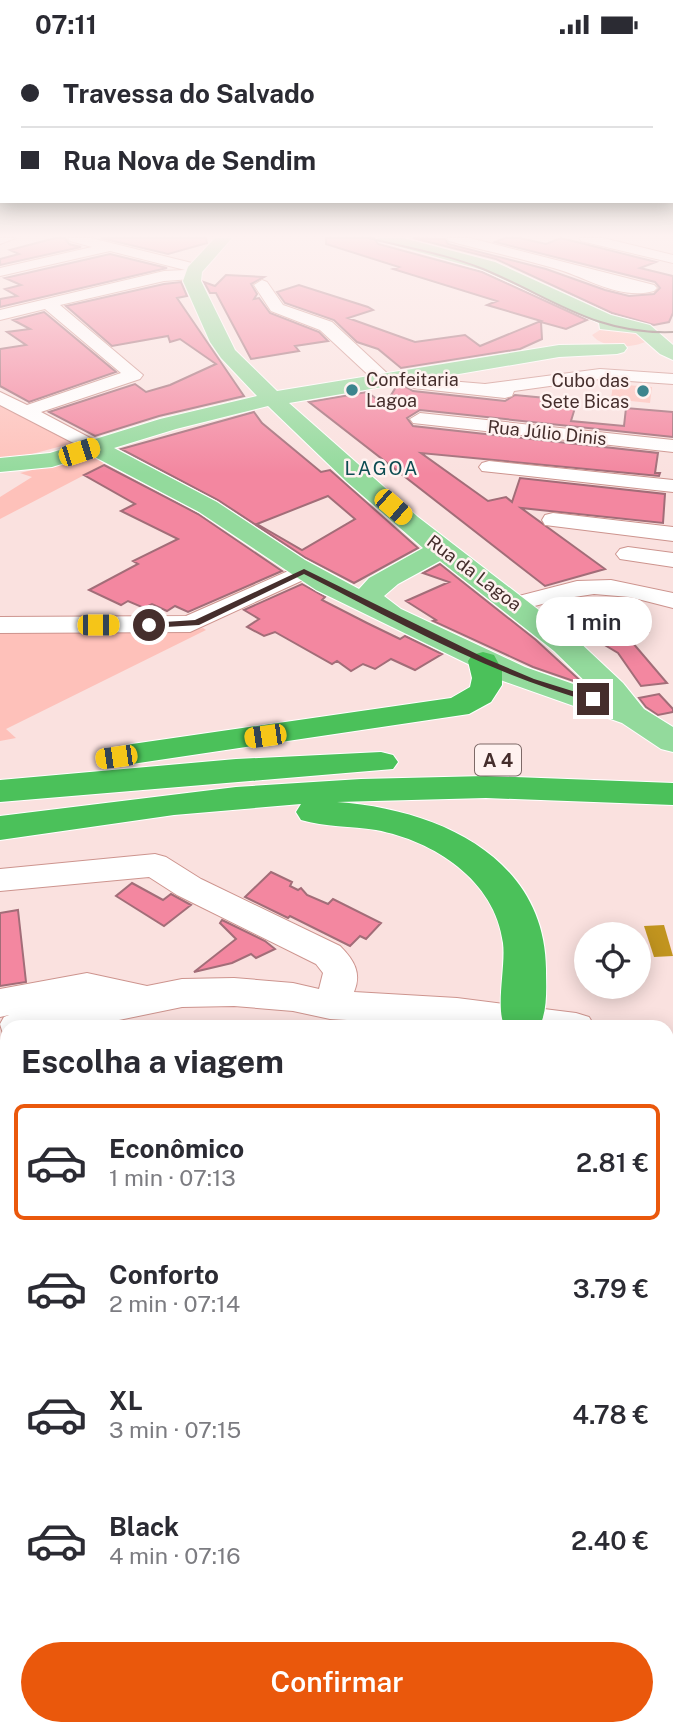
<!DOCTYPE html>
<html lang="pt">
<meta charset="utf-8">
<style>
:root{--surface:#fff;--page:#f2f2f3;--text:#2b2b33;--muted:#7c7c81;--line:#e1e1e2;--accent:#ea580c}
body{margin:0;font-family:"Public Sans",sans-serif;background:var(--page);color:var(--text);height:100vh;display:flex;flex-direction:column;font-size:26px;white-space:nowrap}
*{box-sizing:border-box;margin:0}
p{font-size:23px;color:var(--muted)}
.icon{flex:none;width:38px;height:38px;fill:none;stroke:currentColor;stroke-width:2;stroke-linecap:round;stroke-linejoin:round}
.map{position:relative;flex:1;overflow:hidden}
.side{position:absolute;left:0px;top:971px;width:674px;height:716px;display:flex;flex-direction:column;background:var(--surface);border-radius:21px 21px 0 0;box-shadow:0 4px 18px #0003}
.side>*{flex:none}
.guide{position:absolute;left:0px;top:0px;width:674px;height:154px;box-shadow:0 4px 18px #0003;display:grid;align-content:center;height:154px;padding:0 21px;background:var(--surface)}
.fabs{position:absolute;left:574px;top:873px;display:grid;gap:14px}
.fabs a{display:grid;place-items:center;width:77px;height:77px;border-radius:50%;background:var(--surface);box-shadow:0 4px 18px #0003;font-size:35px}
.end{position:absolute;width:32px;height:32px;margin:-16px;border:9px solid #452e2c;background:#fff;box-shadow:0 0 0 4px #fff}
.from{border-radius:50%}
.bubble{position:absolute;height:49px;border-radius:24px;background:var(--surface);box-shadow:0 4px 18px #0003;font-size:23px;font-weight:600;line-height:49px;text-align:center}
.car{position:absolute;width:21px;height:42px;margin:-21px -10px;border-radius:9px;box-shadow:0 0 5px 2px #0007;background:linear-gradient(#f5c518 24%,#345 0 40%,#f5c518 0 76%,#345 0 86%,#f5c518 0)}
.guide b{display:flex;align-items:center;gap:24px;height:66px;font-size:26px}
.guide b+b{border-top:2px solid var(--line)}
.guide i{width:18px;height:18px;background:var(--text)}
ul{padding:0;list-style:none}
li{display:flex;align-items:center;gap:21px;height:116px;margin:0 14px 10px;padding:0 7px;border:4px solid transparent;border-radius:10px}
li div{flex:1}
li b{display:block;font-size:26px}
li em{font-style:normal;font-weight:600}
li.on{border-color:var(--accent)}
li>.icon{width:63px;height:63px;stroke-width:1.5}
h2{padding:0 21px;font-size:32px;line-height:84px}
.button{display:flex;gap:14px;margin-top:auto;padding:14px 21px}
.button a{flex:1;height:80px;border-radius:42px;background:var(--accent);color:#fff;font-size:28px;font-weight:600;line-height:80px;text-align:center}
.status{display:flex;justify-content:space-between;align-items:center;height:49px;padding:0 35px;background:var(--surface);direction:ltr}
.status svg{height:19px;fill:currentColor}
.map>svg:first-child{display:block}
.green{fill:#fec1ba}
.water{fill:#c1941f}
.building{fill:#f387a0;stroke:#a26d78;stroke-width:2;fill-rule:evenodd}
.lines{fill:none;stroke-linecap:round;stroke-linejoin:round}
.minor-casing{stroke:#cd948e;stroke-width:2}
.major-casing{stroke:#fff;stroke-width:2}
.highway-casing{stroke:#fff;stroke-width:2}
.minor{fill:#fff;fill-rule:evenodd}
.major{fill:#93da9c;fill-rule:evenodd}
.highway{fill:#4bc15a;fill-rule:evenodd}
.tram{stroke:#7b6361;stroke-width:2}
.route{fill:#452e2c}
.poi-dot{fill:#3d848d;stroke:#fff2f0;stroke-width:2.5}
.labels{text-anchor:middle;stroke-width:5;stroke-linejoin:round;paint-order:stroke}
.far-poi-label{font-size:18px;fill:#452e2c;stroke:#fff2f0;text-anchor:start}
.far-street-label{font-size:18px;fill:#452e2c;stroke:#fff2f0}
.far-neighbourhood-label{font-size:19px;letter-spacing:2px;fill:#0d4c52;stroke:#fff2f0}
.shield{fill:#fff2f0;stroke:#7d6967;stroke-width:2}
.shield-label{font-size:19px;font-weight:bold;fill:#452e2c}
</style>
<div class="status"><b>07:11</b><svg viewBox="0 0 49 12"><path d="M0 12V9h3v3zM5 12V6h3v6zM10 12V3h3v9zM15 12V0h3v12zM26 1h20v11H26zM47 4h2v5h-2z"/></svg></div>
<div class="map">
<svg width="673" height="1686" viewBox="0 0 673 1686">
<rect width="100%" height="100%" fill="#fae1df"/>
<path class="green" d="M603 279 647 286V292C632 300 603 300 592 286Z
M613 335 652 338 650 354 611 350Z
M0 353 73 394 32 405 0 409Z
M93 406 108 412 102 414 106 417 113 415 94 421 0 470V448L32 428 20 424Z
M203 579 206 581 6 680 16 689 0 692V581L190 582Z"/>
<path class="water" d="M664 876 673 907 654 908 644 877Z"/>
<path class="building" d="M55 189H65L69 195 81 198 0 216V210L19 205 10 201Z
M101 189H206L207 194 168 205Z
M326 189H374L378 195 482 223 587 271 566 280 541 273 542 290 520 300 401 319 378 300 357 293 334 271 285 254 277 243 299 236 368 258 373 261 348 269 415 293 465 286 480 297 541 272 487 256 497 252 393 220 399 218 326 195Z
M413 189 445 190 448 195 546 220 605 241 629 247 654 245 660 239 655 233 495 193 505 189H520L546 195 561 189 656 213 640 219 673 227V264L669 273 654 276 612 264 496 210Z
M110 205 167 219 0 258V250L17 247 5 240 21 236 5 229Z
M226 226 264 228 251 235 257 245 254 250 259 249 270 264 319 283 328 292 295 297 299 302 251 310 216 244H210L204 233 215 237Z
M181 233 187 247 177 249 244 347 159 367 95 387 49 363 135 335 146 343 170 336 216 315 180 290 170 293 168 287 112 297 66 257 164 235Z
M44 263 116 323 29 353 0 337V300L26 296 7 283 30 280 13 271Z
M404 337 413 342 505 352 515 346 577 352 571 372 624 377 626 359 673 363V388L420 361 407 369 413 377 658 404 655 424H660L659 427 421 404 488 452 506 448 512 453 520 429 665 445 663 474 521 459 605 520 545 537 309 353 367 343 385 356 396 338Z
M254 363 262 374 321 423 330 421 418 499 354 534 306 509 218 451 121 400ZM328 447 355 470 302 501 257 475Z
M104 416 198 465 282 522 188 563 175 557 167 562 152 555 144 559 128 552 121 556 89 541 138 515 133 512 178 490 121 462 135 455 84 426Z
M440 515 536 591 585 636 533 618 433 572 436 571 406 552 449 533 423 524Z
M302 535 325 548 322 551 367 574 400 590 405 587 442 605 415 621 391 610 375 620 363 615 351 622 337 612 332 615 275 583 264 587 247 578 259 570 244 561Z
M574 551 589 562 600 557 647 583 626 586 667 634 641 637 618 604 546 561 564 552Z
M659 645 673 660V663L658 666 646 658 639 649Z
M271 823 292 833 290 837 298 841 301 839 307 846 328 855 333 850 381 874 366 890 360 887 350 897 290 867 288 869 245 848Z
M132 834 163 851 171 845 191 856 164 877 116 847Z
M18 861 26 933 0 937V864Z
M222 871 265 892 275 900 256 909 251 905 232 914 194 923 236 890 220 874Z"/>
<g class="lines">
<g class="minor-casing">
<path id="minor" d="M0 189H16L0 195Z
M68 189H91L196 215 198 218 195 221 200 225 192 230 164 232 60 256 143 326 140 330 41 363 94 391 97 395 94 399 87 401 0 356V343L27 356 121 324 45 260 0 271V261L164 222 185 221 110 202 0 227V219L92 198 70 192Z
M447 189H470L654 236 657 239 654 242C621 251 591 231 560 221 524 210 486 202 449 192Z
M579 189H603L673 206V214L581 192Z
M262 231 267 233 283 256 332 273 389 326 392 330 389 334H377L320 281 271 262 254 236Z
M600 320 673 325V335L600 330 514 342 512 347 505 349 413 339 404 334 413 329 485 335Z
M420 364 673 391V403L413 374 410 370Z
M489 412 673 431V443L482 422 479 418 482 414Z
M553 464 673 478V492L545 476 542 471 545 466Z
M628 498 673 504V518L620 510 616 505 620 500Z
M304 515 312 517 316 522 312 527 190 583 0 584V568L186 567Z
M611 531 673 544V559L630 548 594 545 561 550 516 562 507 560 504 555 507 550 577 532Z
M155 805 166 808 201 830 340 897C354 911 362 924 354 943L457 949 576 964 589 968 595 978H466L330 970 293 962 234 957 182 958 85 978H7V989L4 988 0 975 4 968 9 966 0 968V940L87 924 147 937 182 930 234 929 293 934 319 940 323 924 316 915 177 846 149 828 0 842V820Z
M7 993V1023L0 1024V994Z
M667 1020 673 1022V1059L667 1057Z
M667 1170 673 1173V1217L667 1215Z
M7 1245V1289L0 1291V1247Z
M7 1388V1438L0 1440V1390Z"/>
</g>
<g class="major-casing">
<path id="major" d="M215 189H232L202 223 201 232 235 301 277 342 559 296 624 295 627 299 624 303 617 305 559 308 289 354 418 468 575 589 623 634 644 660 673 678V703L661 700 622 674 503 632 316 541 199 463 91 406 52 418 0 423V409L50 404 160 370 257 347 221 309 210 293 183 232 188 218ZM268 357 347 433 423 499 369 529 359 540 305 511 217 453 114 399 176 380ZM440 512 554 602 596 643 525 618 401 560 384 547 398 535Z
M377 189H403L495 213 611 266 650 276 673 296V311L660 305 636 284 600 280 599 274 483 221 379 192Z"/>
</g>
<g class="highway-casing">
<path id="highway" d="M483 603 494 606 502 621V636L491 653 469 665 132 715 120 712 115 705 120 698 132 695 451 649 470 638 472 629 468 612 472 606Z
M381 703 393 706 398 713 393 720 0 753V731L236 710Z
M486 727 673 734V756L486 749 337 753C436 760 545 807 546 920 546 938 548 962 539 978H505C495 960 506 917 503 894 495 831 434 792 376 781 351 777 325 778 301 771L296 763 301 755 174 766 0 791V767L236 738 361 730Z"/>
</g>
<use href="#minor" class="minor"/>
<use href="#major" class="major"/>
<use href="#highway" class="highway"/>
<path class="tram" d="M369 189C407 199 446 205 483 220 551 248 595 286 673 283"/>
</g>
<linearGradient id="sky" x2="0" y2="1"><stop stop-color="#98a798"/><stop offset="0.44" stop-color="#fdf2f1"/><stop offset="1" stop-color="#fdf2f1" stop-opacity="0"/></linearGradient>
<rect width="673" height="425" fill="url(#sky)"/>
<path class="route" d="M304 520 487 610 534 630 598 650 593 653C491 626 398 573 304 525L199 576 149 579 145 576 149 574 195 571Z"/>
<g class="poi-dot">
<circle cx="352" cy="341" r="7"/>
<circle cx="643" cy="342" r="7"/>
</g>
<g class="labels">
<g class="far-poi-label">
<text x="366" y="337">Confeitaria<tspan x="366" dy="21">Lagoa</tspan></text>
<text x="629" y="338" text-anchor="end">Cubo das<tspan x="629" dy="21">Sete Bicas</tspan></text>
</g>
<g class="far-street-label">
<text transform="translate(547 384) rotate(6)" y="6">Rua Júlio Dinis</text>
<text transform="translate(474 524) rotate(37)" y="6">Rua da Lagoa</text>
</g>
<g class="far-neighbourhood-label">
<text x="382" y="426">LAGOA</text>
</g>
<rect class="shield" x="475" y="695.5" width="46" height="31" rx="5"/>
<g class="shield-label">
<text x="498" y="718">A 4</text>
</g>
</g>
</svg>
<div class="fabs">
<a><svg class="icon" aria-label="locate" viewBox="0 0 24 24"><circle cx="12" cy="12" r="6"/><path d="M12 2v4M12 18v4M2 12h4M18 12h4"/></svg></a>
</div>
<i class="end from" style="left:149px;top:576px"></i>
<i class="end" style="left:593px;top:650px"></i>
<div class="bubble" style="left:536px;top:548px;width:116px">1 min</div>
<i class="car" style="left:79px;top:403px;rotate:72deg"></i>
<i class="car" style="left:393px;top:458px;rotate:131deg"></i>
<i class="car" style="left:98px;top:576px;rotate:90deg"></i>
<i class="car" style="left:265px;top:687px;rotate:262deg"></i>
<i class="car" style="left:116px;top:708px;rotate:262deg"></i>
<div class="guide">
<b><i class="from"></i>Travessa do Salvado</b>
<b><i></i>Rua Nova de Sendim</b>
</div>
<section class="side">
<h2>Escolha a viagem</h2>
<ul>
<li class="on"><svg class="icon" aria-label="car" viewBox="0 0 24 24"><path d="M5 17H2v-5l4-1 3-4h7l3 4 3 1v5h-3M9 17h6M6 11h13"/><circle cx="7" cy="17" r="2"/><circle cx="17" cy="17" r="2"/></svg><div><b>Econômico</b><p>1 min · 07:13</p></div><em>2.81 €</em></li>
<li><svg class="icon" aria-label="car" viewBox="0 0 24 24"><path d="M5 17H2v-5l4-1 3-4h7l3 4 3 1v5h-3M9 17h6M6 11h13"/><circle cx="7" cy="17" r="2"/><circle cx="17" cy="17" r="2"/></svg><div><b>Conforto</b><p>2 min · 07:14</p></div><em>3.79 €</em></li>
<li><svg class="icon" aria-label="car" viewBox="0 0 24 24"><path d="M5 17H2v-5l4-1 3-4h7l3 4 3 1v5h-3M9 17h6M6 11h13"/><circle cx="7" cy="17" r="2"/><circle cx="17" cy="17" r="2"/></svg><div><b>XL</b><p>3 min · 07:15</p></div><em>4.78 €</em></li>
<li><svg class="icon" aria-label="car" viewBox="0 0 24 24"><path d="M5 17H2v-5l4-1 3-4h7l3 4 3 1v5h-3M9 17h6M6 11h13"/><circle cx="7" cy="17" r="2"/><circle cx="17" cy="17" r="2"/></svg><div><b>Black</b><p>4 min · 07:16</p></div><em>2.40 €</em></li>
</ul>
<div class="button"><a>Confirmar</a></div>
</section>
</div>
